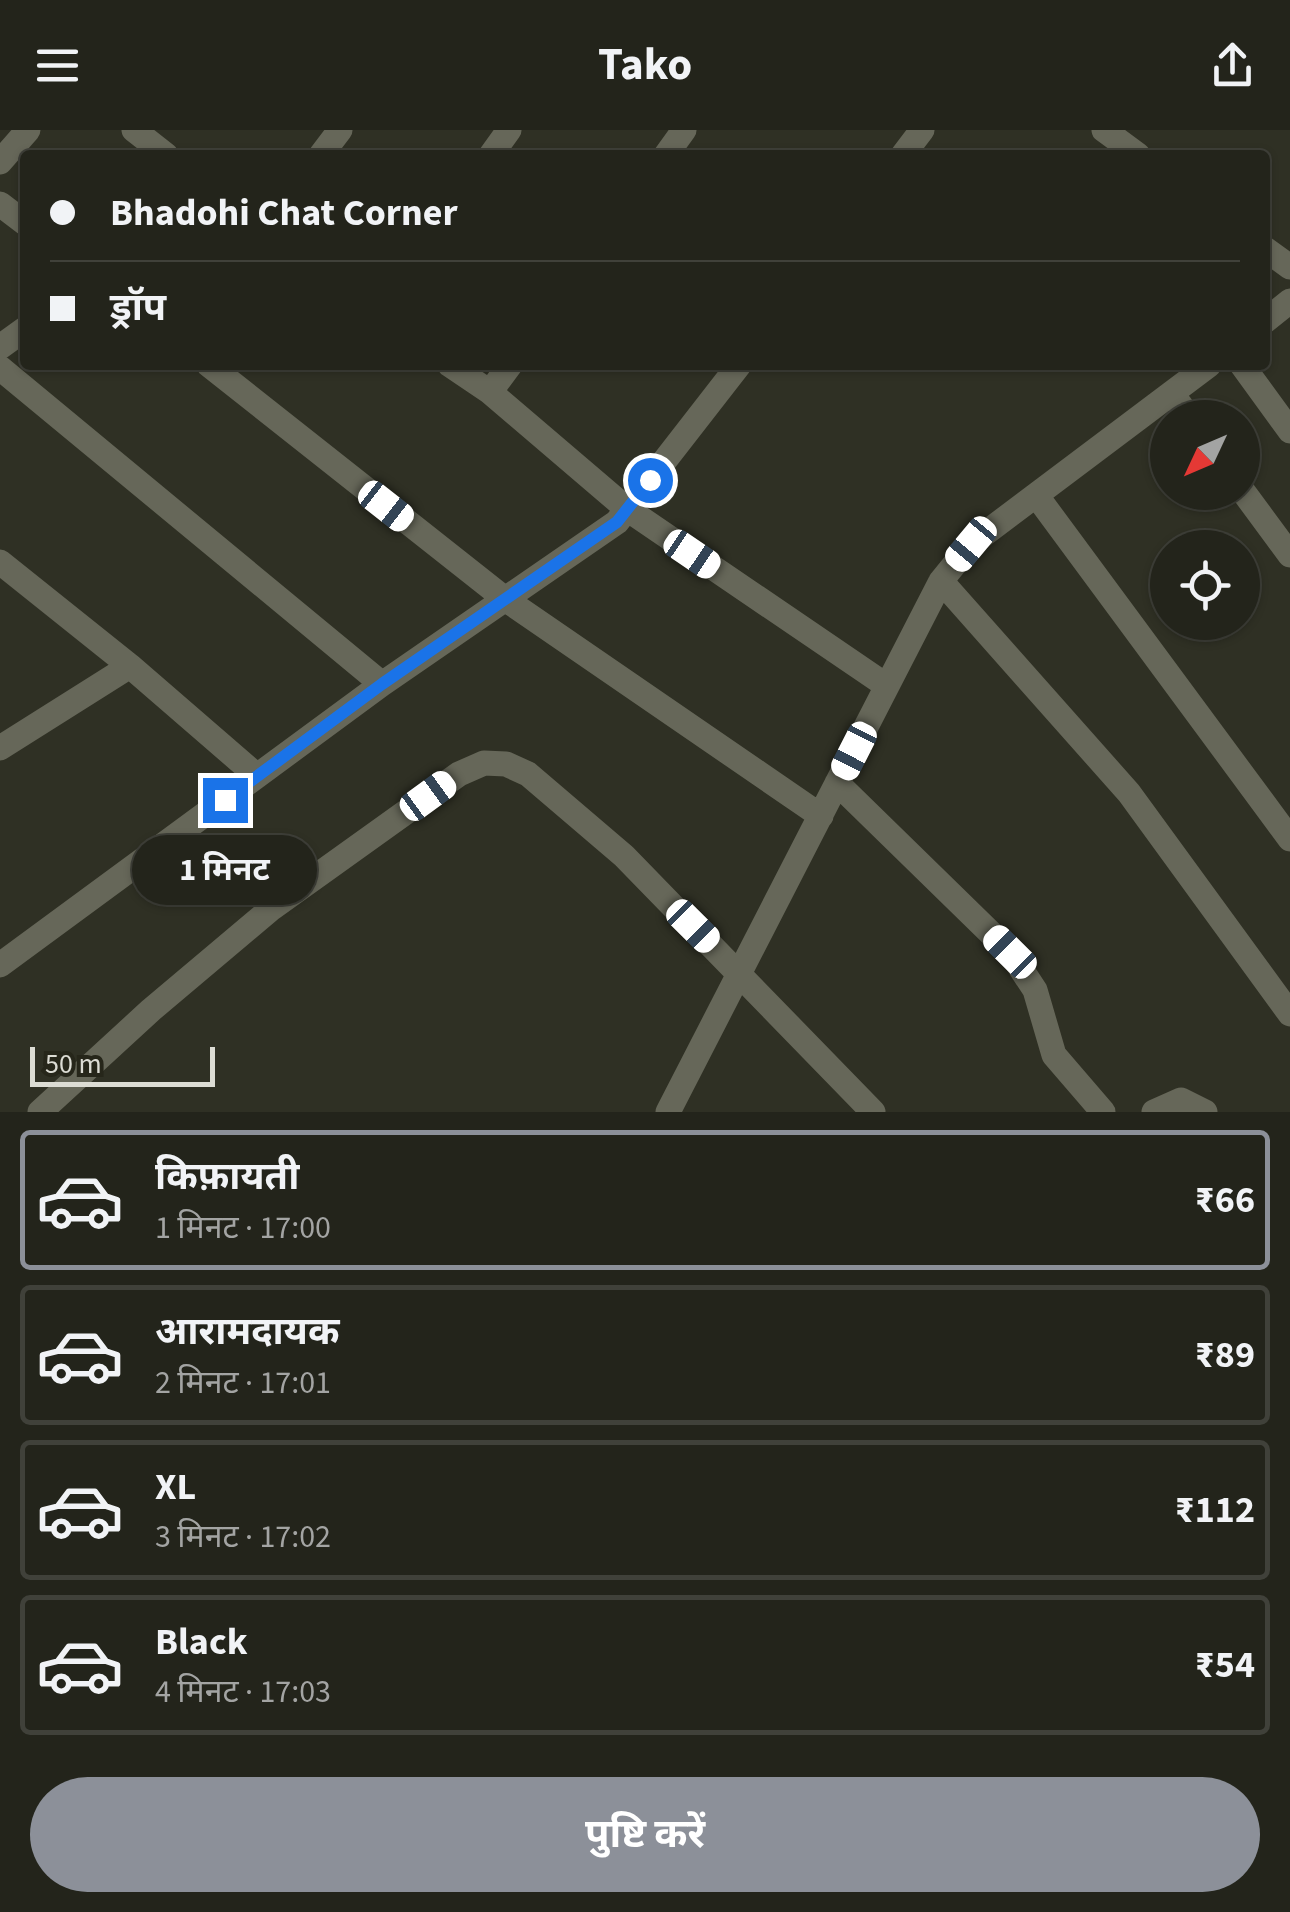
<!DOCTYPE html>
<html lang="hi">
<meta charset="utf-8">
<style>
:root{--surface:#23241b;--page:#2f3028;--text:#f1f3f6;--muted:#a3a4a3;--line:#40413a;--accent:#8c9099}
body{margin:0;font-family:"Source Sans 3","Noto Sans Devanagari",sans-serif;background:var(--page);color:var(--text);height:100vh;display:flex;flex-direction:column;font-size:38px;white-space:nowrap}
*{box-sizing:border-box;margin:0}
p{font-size:32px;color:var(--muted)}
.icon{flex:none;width:55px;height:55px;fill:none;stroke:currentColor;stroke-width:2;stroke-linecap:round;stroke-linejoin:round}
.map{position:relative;height:982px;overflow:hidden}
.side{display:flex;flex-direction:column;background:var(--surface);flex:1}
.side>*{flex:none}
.guide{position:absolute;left:20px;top:20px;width:1250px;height:220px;border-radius:10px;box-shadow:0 2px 8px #0004,0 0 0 2px var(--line);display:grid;align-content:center;height:220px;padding:0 30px;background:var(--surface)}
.needle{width:65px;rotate:226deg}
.controls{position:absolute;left:1150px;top:270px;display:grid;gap:20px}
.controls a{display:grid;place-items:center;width:110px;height:110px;border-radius:50%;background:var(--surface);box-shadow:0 2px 8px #0004,0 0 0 2px var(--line);font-size:50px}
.scale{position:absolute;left:30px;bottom:25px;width:185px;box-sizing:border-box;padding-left:10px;border:5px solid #dcdcd4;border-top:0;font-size:28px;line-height:35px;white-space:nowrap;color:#dcdcd4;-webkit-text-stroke:8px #26261a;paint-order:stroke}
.end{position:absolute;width:45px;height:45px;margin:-22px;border:12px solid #1a73e8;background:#fff;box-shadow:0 0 0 5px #fff}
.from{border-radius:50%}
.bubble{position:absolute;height:70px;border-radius:35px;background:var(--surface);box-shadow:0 2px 8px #0004,0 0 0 2px var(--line);font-size:32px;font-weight:700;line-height:70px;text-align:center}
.car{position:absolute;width:30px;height:60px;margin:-30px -15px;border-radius:12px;box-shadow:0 0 8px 2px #0007;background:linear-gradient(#fff 24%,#345 0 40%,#fff 0 76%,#345 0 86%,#fff 0)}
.guide b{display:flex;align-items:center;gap:35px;height:95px;font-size:38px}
.guide b+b{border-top:2px solid var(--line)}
.guide i{width:25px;height:25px;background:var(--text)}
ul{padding:18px 0 0;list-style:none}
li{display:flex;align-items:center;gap:30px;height:140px;margin:0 20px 15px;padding:0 10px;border:5px solid var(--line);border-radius:10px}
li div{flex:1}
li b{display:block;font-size:38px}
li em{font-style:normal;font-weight:700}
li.selected{border-color:var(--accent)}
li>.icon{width:90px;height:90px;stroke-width:1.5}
.primary-button{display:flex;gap:20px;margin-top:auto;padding:20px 30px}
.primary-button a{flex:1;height:115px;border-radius:60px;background:var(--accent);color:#fff;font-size:40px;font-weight:700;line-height:115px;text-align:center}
header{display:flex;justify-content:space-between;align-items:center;height:130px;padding:0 30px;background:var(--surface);font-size:45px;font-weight:700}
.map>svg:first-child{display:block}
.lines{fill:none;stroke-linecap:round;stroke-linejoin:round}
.street{stroke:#666759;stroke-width:25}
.route{stroke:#1a73e8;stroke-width:12}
</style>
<header><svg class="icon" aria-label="menu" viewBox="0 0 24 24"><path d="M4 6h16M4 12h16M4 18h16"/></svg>Tako<svg class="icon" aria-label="share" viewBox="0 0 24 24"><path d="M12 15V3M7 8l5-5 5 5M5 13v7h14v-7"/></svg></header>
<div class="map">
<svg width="1290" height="982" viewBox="0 0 1290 982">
<rect width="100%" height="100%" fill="#2f3024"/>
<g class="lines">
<path class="street" d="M134 0 166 25
M1104 0 1138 25
M321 25 340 0
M491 25 509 0
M666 25 684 0
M903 25 922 0
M0 32 28 0
M0 74 25 93
M1265 119 1290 137
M1265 191 1290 171
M0 217 25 199
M209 235 505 469 821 686
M450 235 490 262 627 379 887 556
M1242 235 1290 301
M0 238 382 554
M490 262 510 235
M1172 264 1190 288
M1242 360 1290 425
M1036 365 1290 709
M0 432 130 536 257 646
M941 451 1129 663 1290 884
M0 618 130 536
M837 653 1010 822 1035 860 1054 925 1103 982
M0 835 382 554 617 392 739 235
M40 982 151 880 272 778 459 644 484 633 506 634 528 644 624 726 873 982
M668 982 941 451 971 414 1209 235
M1154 982 1181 970 1205 982"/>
</g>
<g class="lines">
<path class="route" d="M225 670 382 554 617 392 650 350"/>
</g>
</svg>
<div class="controls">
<a><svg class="needle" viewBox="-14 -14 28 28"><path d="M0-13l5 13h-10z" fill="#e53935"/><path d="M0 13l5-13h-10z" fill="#a3a4a3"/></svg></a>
<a><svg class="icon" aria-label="locate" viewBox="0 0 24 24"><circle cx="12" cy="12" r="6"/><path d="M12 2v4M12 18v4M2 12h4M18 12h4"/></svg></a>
</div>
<div class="scale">50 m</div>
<i class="end from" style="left:650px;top:350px"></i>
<i class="end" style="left:225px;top:670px"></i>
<div class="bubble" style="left:132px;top:705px;width:185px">1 मिनट</div>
<i class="car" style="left:386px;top:376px;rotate:128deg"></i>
<i class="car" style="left:971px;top:414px;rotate:220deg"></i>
<i class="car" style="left:692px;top:424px;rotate:124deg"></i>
<i class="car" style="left:854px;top:621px;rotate:207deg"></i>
<i class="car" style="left:428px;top:666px;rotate:54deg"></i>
<i class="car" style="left:693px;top:796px;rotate:135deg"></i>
<i class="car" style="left:1010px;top:822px;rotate:315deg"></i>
<div class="guide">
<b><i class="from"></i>Bhadohi Chat Corner</b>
<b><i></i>ड्रॉप</b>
</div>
</div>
<section class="side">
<ul>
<li class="selected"><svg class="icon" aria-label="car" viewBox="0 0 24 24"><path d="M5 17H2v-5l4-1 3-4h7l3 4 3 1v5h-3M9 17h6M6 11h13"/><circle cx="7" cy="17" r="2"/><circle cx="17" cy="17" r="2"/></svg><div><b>किफ़ायती</b><p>1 मिनट · 17:00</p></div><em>₹66</em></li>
<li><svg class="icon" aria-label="car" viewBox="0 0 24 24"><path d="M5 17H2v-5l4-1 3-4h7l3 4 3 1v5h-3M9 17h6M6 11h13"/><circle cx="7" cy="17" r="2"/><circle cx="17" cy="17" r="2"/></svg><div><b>आरामदायक</b><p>2 मिनट · 17:01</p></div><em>₹89</em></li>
<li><svg class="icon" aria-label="car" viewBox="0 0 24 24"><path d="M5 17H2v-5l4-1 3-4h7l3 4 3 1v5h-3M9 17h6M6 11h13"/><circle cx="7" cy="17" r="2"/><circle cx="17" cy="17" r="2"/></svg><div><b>XL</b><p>3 मिनट · 17:02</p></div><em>₹112</em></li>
<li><svg class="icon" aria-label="car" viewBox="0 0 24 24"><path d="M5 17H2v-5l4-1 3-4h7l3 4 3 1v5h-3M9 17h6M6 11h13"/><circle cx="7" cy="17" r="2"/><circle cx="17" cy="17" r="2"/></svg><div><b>Black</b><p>4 मिनट · 17:03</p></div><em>₹54</em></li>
</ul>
<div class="primary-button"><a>पुष्टि करें</a></div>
</section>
